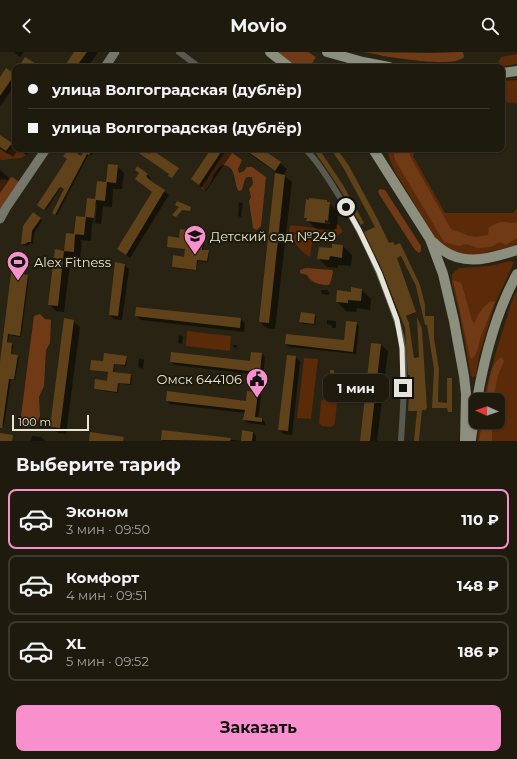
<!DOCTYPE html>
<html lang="ru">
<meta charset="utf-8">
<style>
:root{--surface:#1e1a0e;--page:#2b271c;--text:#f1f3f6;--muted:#a1a19e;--line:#3c382e;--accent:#f790cd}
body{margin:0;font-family:Montserrat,sans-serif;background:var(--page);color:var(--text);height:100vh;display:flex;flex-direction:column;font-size:15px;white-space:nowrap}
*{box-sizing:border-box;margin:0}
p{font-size:13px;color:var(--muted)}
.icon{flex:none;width:22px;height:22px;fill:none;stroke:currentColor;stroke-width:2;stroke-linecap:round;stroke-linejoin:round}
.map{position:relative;height:389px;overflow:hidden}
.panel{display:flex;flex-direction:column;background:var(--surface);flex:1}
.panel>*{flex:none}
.top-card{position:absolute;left:12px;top:12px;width:493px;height:88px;border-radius:8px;box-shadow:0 1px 3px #0004,0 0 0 1px var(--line);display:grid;align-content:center;height:88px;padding:0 16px;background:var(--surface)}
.needle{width:26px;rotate:272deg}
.tools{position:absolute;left:469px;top:341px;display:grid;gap:8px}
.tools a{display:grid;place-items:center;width:36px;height:36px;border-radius:8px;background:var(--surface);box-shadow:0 1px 3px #0004,0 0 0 1px var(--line);font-size:20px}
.scale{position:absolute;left:12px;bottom:10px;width:77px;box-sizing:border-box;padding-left:4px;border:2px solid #e6e4d9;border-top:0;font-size:11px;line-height:14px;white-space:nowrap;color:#e6e4d9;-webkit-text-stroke:3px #1e1a0a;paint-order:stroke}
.end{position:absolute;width:18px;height:18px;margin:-9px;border:5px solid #e6e4d9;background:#111;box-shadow:0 0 0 2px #111}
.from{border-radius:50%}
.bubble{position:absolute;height:28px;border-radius:8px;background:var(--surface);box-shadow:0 1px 3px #0004,0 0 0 1px var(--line);font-size:13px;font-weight:700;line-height:28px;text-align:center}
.top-card b{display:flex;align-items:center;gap:14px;height:38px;font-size:15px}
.top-card b+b{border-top:1px solid var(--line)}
.top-card i{width:10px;height:10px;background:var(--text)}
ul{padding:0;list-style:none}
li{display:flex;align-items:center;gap:12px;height:60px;margin:0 8px 6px;padding:0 8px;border:2px solid var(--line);border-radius:8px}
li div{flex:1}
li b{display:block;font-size:15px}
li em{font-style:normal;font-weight:700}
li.selected{border-color:var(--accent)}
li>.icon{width:36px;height:36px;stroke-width:1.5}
h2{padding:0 16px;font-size:18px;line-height:48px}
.button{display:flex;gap:8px;margin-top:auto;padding:8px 16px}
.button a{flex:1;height:46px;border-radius:8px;background:var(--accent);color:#111;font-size:16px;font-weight:700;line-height:46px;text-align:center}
header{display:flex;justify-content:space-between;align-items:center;height:52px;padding:0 16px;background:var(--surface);font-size:18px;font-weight:700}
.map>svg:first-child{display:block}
.green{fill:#5a2a09}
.forest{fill:#713a16}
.shadow{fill:#0007;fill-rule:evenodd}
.building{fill:#60421a}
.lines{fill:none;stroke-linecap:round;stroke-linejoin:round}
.street{stroke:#585951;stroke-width:6}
.secondary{stroke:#75776b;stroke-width:9}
.primary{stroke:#8c8f7e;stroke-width:10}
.route{stroke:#e6e4d9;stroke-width:5}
.labels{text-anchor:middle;stroke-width:4;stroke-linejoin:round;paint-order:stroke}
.poi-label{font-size:13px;fill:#e6e4d9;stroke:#1e1a0a;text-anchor:start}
</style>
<header><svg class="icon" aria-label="back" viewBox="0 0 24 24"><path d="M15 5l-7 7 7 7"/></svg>Movio<svg class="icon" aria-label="search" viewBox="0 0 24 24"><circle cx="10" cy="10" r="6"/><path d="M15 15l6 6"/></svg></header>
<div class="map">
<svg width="517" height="389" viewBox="0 0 517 389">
<rect width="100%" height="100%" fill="#282313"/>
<path class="green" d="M517 2V12L499 15 498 11 501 5Z
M517 28V52L516 51 502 50V29Z
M13 94 15 97H17L26 103 21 106 2 108 0 107V97L7 102Z
M387 97H417L413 104 445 161H513L517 156V191C509 197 498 198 488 200 485 201 482 202 479 202 473 204 467 202 461 201 432 197 425 168 411 146 401 129 391 117 387 97Z
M336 172 339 173 343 180 335 185 289 180 290 173 335 178Z
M292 182 313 184 310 205C301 200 294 192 292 182Z
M510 209 514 210 495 252 488 274 479 304 476 324 473 325 471 324 459 259 452 232V222L459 216 490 214Z
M517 239V389H477L480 370H498V348H483L498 293 513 246Z
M187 279 231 284 230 299 186 294Z
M304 306 318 307 311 367 297 366Z
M326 346 334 347 337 350 335 371 332 375 322 374 319 371 321 349Z"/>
<path class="forest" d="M278 0H308L316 5 310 15H297Z
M362 0 430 1 463 0 464 5C454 16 399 6 383 4L376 2Z
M227 97 242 108 238 117 239 121 244 119 247 115H252L266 125 261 174 257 178 254 177 253 175 249 149 251 145 249 137 253 132 252 125H247L245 127 242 138 239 139C233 133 238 113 222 113 211 121 214 130 205 138L201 136Z
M393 97H410V104L451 177 469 184 477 185 488 183 489 175C493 173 499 170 503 170 508 170 511 172 517 170V186L506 193 500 190 491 195 478 196 466 192 459 194 444 190 395 108Z
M12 125 19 130 0 158V129L1 127 7 128Z
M380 137 385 138 421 194V199L419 201 415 198 379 142 378 139Z
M306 216 332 218 333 220 331 229 329 233C320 233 311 231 307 223L300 221V218Z
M453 228 461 231 462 233 471 265 472 269 475 271C477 262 483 255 491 249L495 250C490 261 486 272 481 284 478 291 479 301 472 307L470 305Z
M40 262 45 267 51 268 50 291 46 298 44 334 39 345 40 364 36 373 32 375 22 369 21 364 33 271 34 264Z
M502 305 504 309 498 323 493 348H486C488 336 490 309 502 305Z
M482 370H492V389H479Z"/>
<path class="shadow" d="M14 0H24L20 5Z
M76 0H98L88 15H65Z
M6 18 15 24V33L0 54V27Z
M0 84 12 92 15 88V97H19L13 105 0 96Z
M19 97H31L27 103Z
M87 97H95L91 104 89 102 57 163 54 162 65 138 61 135 46 158 39 154 81 106Z
M212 97H235L206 139 192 127Z
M242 97H260L280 111 287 117 283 123 292 130 275 277 267 276 260 270 280 123Z
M332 97H336L349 116 377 167 389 193 393 191 395 194 400 193 420 235 425 254V265H434V287L439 318 438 351 448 352V327H451L452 360H449L448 356H433L435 317 428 273H426L417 234 402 204 396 206 415 261 406 264 409 272 414 307 420 306 418 269 422 278 427 357 426 358H422L419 389H415L418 359H409L411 323 409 322 406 276 382 214 366 180 376 176 345 116Z
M109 113 117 114 124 121 122 137H113L112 155 103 154 101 172 92 171 91 189 80 188 82 190 80 206 71 205 64 260 56 259 49 252 56 198 65 200 67 182 77 183 75 181 86 166 88 148H96L98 130 107 131ZM95 153H97L95 171H93Z
M138 116 151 126 149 129 150 130 169 143 130 206 118 197 153 140 136 127 140 122 136 118Z
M0 118 10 127 0 141Z
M327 149 338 160 337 177H334V179L316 177 305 166ZM313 168 330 170V172L313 170Z
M239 150 243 151 241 165 238 164Z
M40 167 42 169 34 181 33 192 30 191 28 194 24 193 22 191Z
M204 180 205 182 203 199 209 201 208 210 198 209 196 218 174 216 173 215 185 206 186 197 168 194 183 187Z
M216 183 221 184 220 193 215 191Z
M343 194 352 203 351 214 338 213V216L327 215 318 206 333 197Z
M124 213 129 217 122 268 114 267 110 263Z
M12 222 27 224 29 225 21 285 9 283 8 291 13 293 12 303 19 305 15 328 11 327 4 373 0 372V316Z
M321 238H328L329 243 322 242Z
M362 238 371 247 370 258 357 256 356 260 346 259 337 250 352 241Z
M314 263 316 265 315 273 303 272 301 270Z
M136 264 241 267 245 272 244 280 141 268Z
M327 268 336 269V276H332V273L327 272Z
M73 269 80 275 66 382 58 381 51 375Z
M356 271 359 274 356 302 289 295 286 292 345 289Z
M179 283 183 285 182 292 178 291Z
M233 293H237V296L233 295Z
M381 293 388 299 377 389H361Z
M262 302 265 305 262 333 252 332 249 329 250 322 174 313 171 310 251 311Z
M126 304 127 306 126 314 115 312 114 321 131 323 132 325 131 333 119 331 118 341 96 338 95 337 108 330 109 321 91 317 103 310Z
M296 305 300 310 292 383 284 382 279 378Z
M139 306 144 308 143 317 138 315Z
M257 341 261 344 258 366 262 367 265 370V373L248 371 244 368 245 361 170 352 167 349 247 350Z
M163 380 242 389 253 380 256 384V389H163L162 388Z
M32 384 41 385 45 389H31Z"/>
<path class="building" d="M74 0H87L76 15H64Z
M25 5 33 10 39 15H23L20 13Z
M6 16 15 22 0 44V25Z
M0 83 12 91 6 99 0 95Z
M69 97H71L81 104 86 97H93L89 103 87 102 55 163 52 161 64 137 60 135 44 158 37 153 67 107 63 104Z
M133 97H142L149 102 152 98 179 116 172 126 168 124 169 122Z
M211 97H223L199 133 191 127Z
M244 97H262L281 110 275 119Z
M313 97H319L343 133 364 171 361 173 338 134Z
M331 97H337L349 114 377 166 389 191 393 190 395 193 400 191 420 233 425 253V264H434V286L439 317 438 350 447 351V326H452V360H448L447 356H432L434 317 427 273H425L416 234 401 204 397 206 416 260 406 264 409 271 414 306 419 305 417 265 422 277 427 356 426 358H422L419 389H414L417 359H408L410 323H408L405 276 381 215 364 180 375 175 344 117Z
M108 112 118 113 116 131 107 130 105 149 96 148 94 166 86 165 84 183 74 182 76 164 85 165 87 146 95 147 97 129 106 130Z
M137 114 148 122 146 124 151 129 165 138 126 203 117 197 152 140 135 127 139 121 135 118Z
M275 121 285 123 269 271 259 270Z
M309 146 327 148V150H330L328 169 325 168V171L306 169 307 166H304L306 147 309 148Z
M177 149 191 155 190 159 182 158 176 165 172 163 179 155 175 153Z
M33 160 41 166 32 179 31 190H28L25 192H21L23 174Z
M180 177 204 180 202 198H209L207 209 197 208 196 218 172 215 173 203 184 205 185 197 167 195 168 184 180 186 179 185Z
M66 181 75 182 74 200 64 199 58 254 48 253 55 197 64 199Z
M332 192 343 193 342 206 330 204 329 208 317 207 319 195 332 196Z
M115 210 125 212 118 264 109 263Z
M11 221 28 223 20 284 8 282 7 290 12 291 11 302 18 303 14 327H9L2 376H0V310Z
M351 235 362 237 361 249 348 248V251L336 250 337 238 351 240Z
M136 255 241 266 240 276 135 264Z
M301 260 315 262 314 272 299 270Z
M64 266 74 268 60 376 50 375Z
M346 269 357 270 353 300 285 292 286 282 344 288Z
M371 291 381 292 370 389H360Z
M171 300 250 309 251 300 262 301 259 330 248 329 249 319 170 310Z
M104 301 127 304 125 313 114 312 113 320 131 322 130 332 118 331 117 340 94 337 95 327 107 329 108 320 90 318 91 308 103 309Z
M287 303 296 304 288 379 278 378Z
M330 318H334L333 346H324L325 326H330Z
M167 339 246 349 247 339 258 340 255 365 262 366V370L243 368 245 358 166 349Z
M162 378 231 386 230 389 161 388Z
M242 378 253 380 252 389H241Z
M90 380 124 385 123 389H89Z
M0 381 13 383 12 389H0Z"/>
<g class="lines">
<path class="street" d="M179 0 199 15
M305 97C317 108 325 122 334 136 356 170 374 206 388 245 393 259 399 273 402 288 406 321 403 356 401 389"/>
<path class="secondary" d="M105 15 115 0
M0 167 6 156 46 97"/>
<path class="primary" d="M270 0 289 15
M327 0 363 10 389 15
M502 21 517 19
M373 97 430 187 443 222 454 269 464 324 466 342 465 389
M433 190C458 216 486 208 517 198
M477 348C484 307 497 258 517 222
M471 387 476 355"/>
</g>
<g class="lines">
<path class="route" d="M346 155 359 178 379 220 397 268 402 296 403 336"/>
</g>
<defs>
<g id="school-pin" transform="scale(1.15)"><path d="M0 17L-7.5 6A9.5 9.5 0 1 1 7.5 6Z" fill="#f790cd" stroke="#1e1a0a"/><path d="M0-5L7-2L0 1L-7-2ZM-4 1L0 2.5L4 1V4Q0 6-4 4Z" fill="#111"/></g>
<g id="stadium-pin" transform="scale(1.15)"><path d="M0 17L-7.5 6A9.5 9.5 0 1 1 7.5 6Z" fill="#f790cd" stroke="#1e1a0a"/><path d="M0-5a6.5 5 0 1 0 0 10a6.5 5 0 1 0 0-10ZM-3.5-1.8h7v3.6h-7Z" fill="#111"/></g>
<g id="civic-pin" transform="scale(1.15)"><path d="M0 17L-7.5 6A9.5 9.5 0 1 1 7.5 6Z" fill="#f790cd" stroke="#1e1a0a"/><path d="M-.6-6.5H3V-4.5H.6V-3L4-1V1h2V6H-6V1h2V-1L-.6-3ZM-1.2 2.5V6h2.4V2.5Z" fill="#111"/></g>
</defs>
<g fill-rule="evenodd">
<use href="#school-pin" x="195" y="184"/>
<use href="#stadium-pin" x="18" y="210"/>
<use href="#civic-pin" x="257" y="327"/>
</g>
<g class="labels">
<g class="poi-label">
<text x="210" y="189">Детский сад №249</text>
<text x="34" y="215">Alex Fitness</text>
<text x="242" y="332" text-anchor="end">Омск 644106</text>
</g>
</g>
</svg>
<div class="tools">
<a><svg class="needle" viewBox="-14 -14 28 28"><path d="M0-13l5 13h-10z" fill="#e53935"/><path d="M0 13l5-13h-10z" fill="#a1a19e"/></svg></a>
</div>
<div class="scale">100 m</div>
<i class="end from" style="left:346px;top:155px"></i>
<i class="end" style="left:403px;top:336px"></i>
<div class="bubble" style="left:323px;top:322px;width:66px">1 мин</div>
<div class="top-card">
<b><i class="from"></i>улица Волгоградская (дублёр)</b>
<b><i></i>улица Волгоградская (дублёр)</b>
</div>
</div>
<section class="panel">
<h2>Выберите тариф</h2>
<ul>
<li class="selected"><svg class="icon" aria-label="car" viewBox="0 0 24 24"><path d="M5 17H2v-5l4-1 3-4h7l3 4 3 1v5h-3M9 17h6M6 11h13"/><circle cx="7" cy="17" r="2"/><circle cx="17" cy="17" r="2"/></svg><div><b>Эконом</b><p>3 мин · 09:50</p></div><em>110 ₽</em></li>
<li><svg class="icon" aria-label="car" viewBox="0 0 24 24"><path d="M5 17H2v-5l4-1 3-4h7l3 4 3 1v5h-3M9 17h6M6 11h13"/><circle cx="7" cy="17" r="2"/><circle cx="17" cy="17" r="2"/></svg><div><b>Комфорт</b><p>4 мин · 09:51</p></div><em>148 ₽</em></li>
<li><svg class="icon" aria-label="car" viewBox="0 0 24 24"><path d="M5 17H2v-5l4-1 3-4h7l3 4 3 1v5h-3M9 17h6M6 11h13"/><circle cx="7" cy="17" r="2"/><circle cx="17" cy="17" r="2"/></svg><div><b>XL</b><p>5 мин · 09:52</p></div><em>186 ₽</em></li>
</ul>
<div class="button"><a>Заказать</a></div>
</section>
